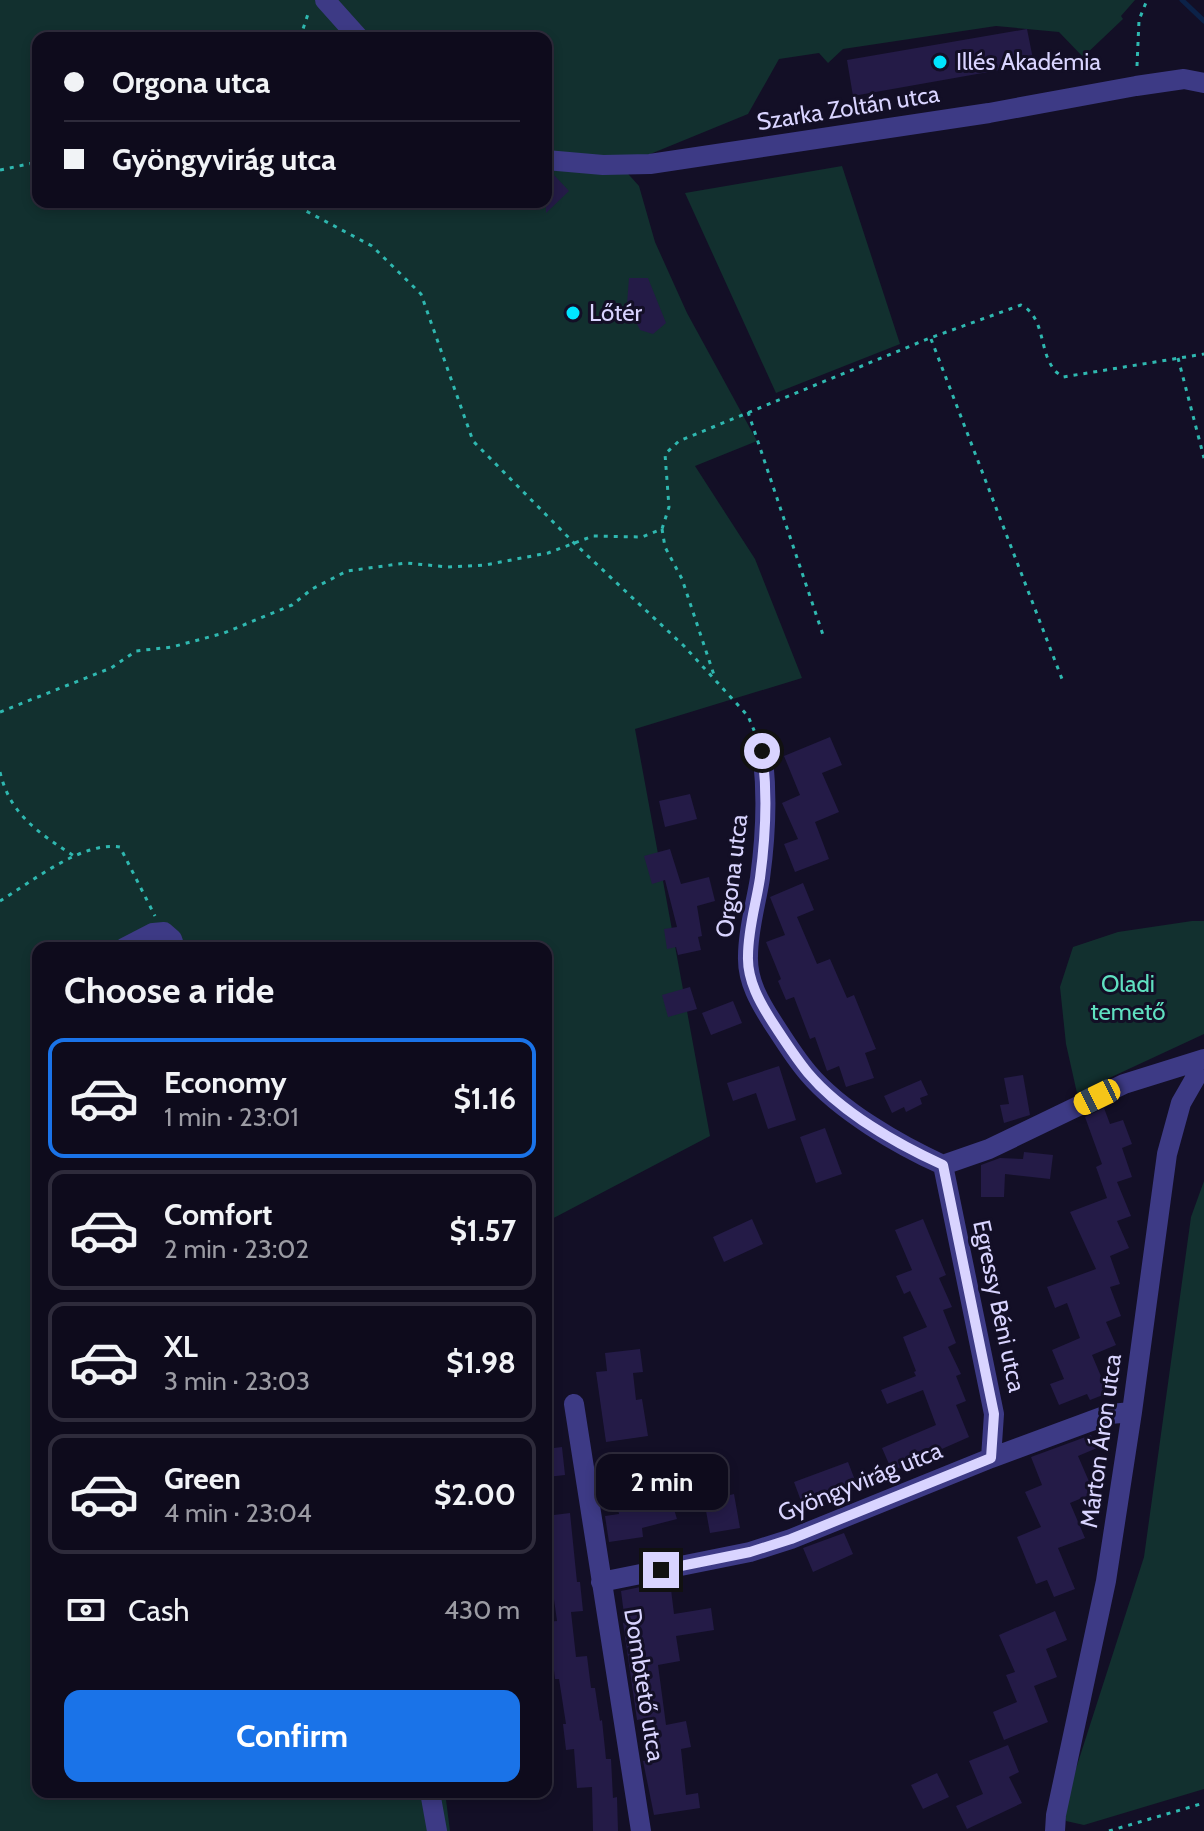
<!DOCTYPE html>
<meta charset="utf-8">
<style>
:root{--surface:#0e0b1c;--page:#1c1929;--text:#f1f3f6;--muted:#9b9ba3;--line:#2e2b3b;--accent:#1a73e8}
body{margin:0;font-family:Cabin,sans-serif;background:var(--page);color:var(--text);height:100vh;display:flex;flex-direction:column;font-size:30px;white-space:nowrap}
*{box-sizing:border-box;margin:0}
p{font-size:26px;color:var(--muted)}
.icon{flex:none;width:44px;height:44px;fill:none;stroke:currentColor;stroke-width:2;stroke-linecap:round;stroke-linejoin:round}
.map{position:relative;flex:1;overflow:hidden}
.drawer{position:absolute;left:32px;top:942px;width:520px;height:856px;display:flex;flex-direction:column;background:var(--surface);border-radius:16px;box-shadow:0 4px 12px #0003,0 0 0 2px var(--line)}
.drawer>*{flex:none}
.top-card{position:absolute;left:32px;top:32px;width:520px;height:176px;border-radius:16px;box-shadow:0 4px 12px #0003,0 0 0 2px var(--line);display:grid;align-content:center;height:176px;padding:0 32px;background:var(--surface)}
.end{position:absolute;width:36px;height:36px;margin:-18px;border:10px solid #d9d4ff;background:#111;box-shadow:0 0 0 4px #111}
.from{border-radius:50%}
.bubble{position:absolute;height:56px;border-radius:16px;background:var(--surface);box-shadow:0 4px 12px #0003,0 0 0 2px var(--line);font-size:26px;font-weight:700;line-height:56px;text-align:center}
.car{position:absolute;width:24px;height:48px;margin:-24px -12px;border-radius:10px;box-shadow:0 0 6px 2px #0007;background:linear-gradient(#f5c518 24%,#345 0 40%,#f5c518 0 76%,#345 0 86%,#f5c518 0)}
.top-card b{display:flex;align-items:center;gap:28px;height:76px;font-size:30px}
.top-card b+b{border-top:2px solid var(--line)}
.top-card i{width:20px;height:20px;background:var(--text)}
ul{padding:0;list-style:none}
li{display:flex;align-items:center;gap:24px;height:120px;margin:0 16px 12px;padding:0 16px;border:4px solid var(--line);border-radius:16px}
li div{flex:1}
li b{display:block;font-size:30px}
li em{font-style:normal;font-weight:700}
li.selected{border-color:var(--accent)}
li>.icon{width:72px;height:72px;stroke-width:1.5}
h2{padding:0 32px;font-size:36px;line-height:96px}
.pay{display:flex;align-items:center;gap:20px;height:88px;padding:0 32px;font-size:30px}
.pay p{margin-inline-start:auto}
.button{display:flex;gap:16px;margin-top:auto;padding:16px 32px}
.button a{flex:1;height:92px;border-radius:16px;background:var(--accent);color:#fff;font-size:32px;font-weight:700;line-height:92px;text-align:center}
.map>svg:first-child{display:block}
.green{fill:#12302f;fill-rule:evenodd}
.lines{fill:none;stroke-linecap:round;stroke-linejoin:round}
.stream{stroke:#0c2248;stroke-width:5}
.building{fill:#241b47}
.path{stroke:#2fb8b0;stroke-width:3;stroke-dasharray:4 6;stroke-linecap:butt}
.minor{stroke:#3d3a85;stroke-width:20}
.route{stroke:#d9d4ff;stroke-width:10}
.poi-dot{fill:#00e5ff;stroke:#130f26;stroke-width:3}
.labels{text-anchor:middle;stroke-width:6;stroke-linejoin:round;paint-order:stroke}
.poi-label{font-size:24px;fill:#d9d4ff;stroke:#130f26;text-anchor:start}
.street-label{font-size:24px;fill:#d9d4ff;stroke:#130f26}
.park-label{font-size:24px;fill:#5fe0c0;stroke:#130f26}
</style>
<div class="map">
<svg width="1204" height="1831" viewBox="0 0 1204 1831">
<rect width="100%" height="100%" fill="#130f26"/>
<path class="green" d="M0 0H1135L1121 16 1123 19 1083 57 1059 32 996 26 843 49 828 63 819 53 779 59 748 114 621 166 639 186 655 242 687 313 757 441 695 466 755 559 802 678 635 729 710 1136 546 1222V948H38V1792H445L450 1831H0ZM38 38H546V202H38Z
M842 166 900 344 776 393 685 193Z
M1192 921H1204V1034L1077 1093 1066 1044 1060 987 1073 947 1118 932Z
M1204 1181V1789L1084 1825 1066 1821 1063 1809 1144 1557 1191 1217Z"/>
<g class="lines">
<path class="stream" d="M1182 0 1204 21"/>
</g>
<path class="building" d="M1027 29 1034 64 853 96 847 60Z
M546 173 553 174 569 191 546 213Z
M629 278H648L666 323 653 334 640 330 627 304Z
M830 737 842 765 822 773 839 812 815 822 829 859 795 872 784 844 798 839 782 803 800 795 784 756Z
M690 794 697 819 665 827 659 801Z
M670 849 681 884 709 877 715 901 697 906 702 936 698 937 701 950 678 955 676 947 667 949 664 929 677 927 665 880 652 884 644 856Z
M803 883 814 910 797 917 817 964 830 959 847 998 854 995 876 1049 865 1053 874 1078 846 1087 839 1066 827 1071 815 1037 810 1039 794 997 786 1000 778 981 781 979 766 942 785 935 770 897Z
M690 987 697 1009 668 1017 662 995Z
M733 1001 742 1023 711 1035 702 1013Z
M779 1066 796 1120 768 1129 756 1093 733 1101 727 1083Z
M1023 1075 1030 1115 1004 1123 1000 1105 1009 1104 1004 1078Z
M921 1080 928 1095 920 1098 922 1104 906 1112 904 1107 892 1113 884 1096Z
M1104 1108 1110 1124 1123 1120 1132 1144 1122 1148 1132 1177 1117 1182 1131 1216 1117 1221 1129 1248 1110 1256 1120 1284 1110 1287 1121 1316 1106 1322 1116 1345 1092 1355 1108 1393 1090 1400 1087 1394 1059 1405 1050 1384 1064 1379 1052 1350 1080 1338 1067 1303 1055 1308 1047 1287 1096 1269 1070 1212 1107 1198 1096 1167 1102 1164 1085 1117Z
M825 1128 842 1174 816 1183 800 1137Z
M1024 1152 1053 1155 1050 1179 1005 1174 1004 1197H981V1165L1000 1158 1023 1159Z
M752 1219 763 1244 724 1262 713 1237Z
M923 1219 946 1275 939 1278 952 1307 943 1310 956 1343 948 1347 961 1374 956 1376 966 1401 956 1405 969 1437 892 1471 882 1448 936 1425 923 1390 887 1404 881 1390 916 1376 914 1372 916 1371 903 1337 927 1327 910 1291 904 1294 896 1276 912 1270 895 1230Z
M640 1349 643 1372 633 1373 636 1400 642 1399 648 1436 606 1442 596 1372 607 1371 605 1353Z
M1091 1435 1097 1448 1078 1456 1094 1493 1070 1503 1085 1538 1058 1548 1075 1589 1054 1597 1047 1580 1036 1584 1017 1537 1041 1527 1025 1492 1042 1485 1031 1457Z
M562 1447 565 1475 547 1477 546 1449Z
M717 1460 726 1496 734 1494 740 1528 710 1533 701 1483 696 1484 691 1467Z
M848 1462 858 1488 804 1509 794 1482Z
M643 1474 651 1509 672 1503 677 1519 642 1528 643 1537 609 1542 605 1516 619 1514 612 1481Z
M570 1513 577 1582H580L583 1611 571 1612 576 1657 587 1656 591 1688H595L600 1721 602 1720 606 1759H611L613 1798 617 1797 618 1831H593L592 1787 577 1788 574 1749 566 1750 563 1724H566L559 1679H555L551 1644 546 1645V1622L557 1621 551 1578H547L546 1568V1516Z
M844 1533 853 1554 813 1572 803 1548Z
M670 1581 674 1614 711 1608 714 1630 676 1636 680 1661 658 1665 666 1725 686 1721 691 1747 681 1749 686 1795 698 1793 700 1808 654 1815 643 1761 654 1760 646 1718 637 1720 623 1623 625 1622 621 1591Z
M1055 1611 1067 1640 1046 1649 1057 1677 1034 1686 1048 1722 1004 1740 993 1712 1017 1702 1006 1675 1015 1672 999 1635Z
M1008 1745 1019 1772 1009 1777 1022 1803 967 1829 956 1806 983 1794 969 1761Z
M937 1773 949 1797 923 1809 911 1785Z"/>
<g class="lines">
<path class="path" d="M300 38 309 11
M1137 66 1139 20 1147 0
M0 170 38 162
M289 202 372 246 421 294 473 441 574 543 684 646 748 716 756 735
M931 339 1062 679
M1178 358 1204 458
M748 412 823 635
M662 529 665 547 682 579 714 675
M0 712 111 668 136 651 172 647 224 633 292 605 312 589 347 571 406 563 448 567 485 565 548 553 593 536 642 537 662 529 669 507 665 454 679 441 930 338 1021 305C1045 317 1039 349 1053 368 1055 372 1059 374 1063 377L1204 354
M0 772C10 815 39 833 74 856
M0 901C33 881 82 841 120 847L155 916
M1109 1831 1204 1803"/>
<path class="minor" d="M325 0 359 38
M546 160 603 165 650 164 989 113 1136 86 1184 79 1204 83
M762 751C768 794 766 834 760 878 756 904 748 929 748 956 747 981 760 1003 773 1023 784 1040 795 1058 808 1073 840 1111 899 1145 943 1165L989 1149 1124 1084 1204 1059
M124 948 153 933 164 932 172 939 175 948
M943 1165 994 1414 991 1458
M574 1404 641 1831
M601 1582 750 1552 791 1539 991 1458 1110 1414 1132 1412
M430 1792 437 1831
M1055 1831 1056 1815 1106 1581 1132 1412 1167 1154 1181 1103 1204 1063"/>
</g>
<g class="lines">
<path class="route" d="M661 1570 750 1552 791 1539 991 1458 994 1414 943 1165C897 1144 841 1112 808 1073 795 1057 784 1040 773 1023 760 1003 747 980 748 956 748 929 756 904 760 878 766 834 768 794 762 751"/>
</g>
<g class="poi-dot">
<circle cx="940" cy="62" r="8"/>
<circle cx="573" cy="313" r="8"/>
</g>
<g class="labels">
<g class="poi-label">
<text x="956" y="70">Illés Akadémia</text>
<text x="589" y="321">Lőtér</text>
</g>
<g class="street-label">
<text transform="translate(848 108) rotate(-9)" y="8">Szarka Zoltán utca</text>
<text transform="translate(732 876) rotate(-83)" y="8">Orgona utca</text>
<text transform="translate(999 1306) rotate(78)" y="8">Egressy Béni utca</text>
<text transform="translate(1101 1441) rotate(-82)" y="8">Márton Áron utca</text>
<text transform="translate(860 1482) rotate(-22)" y="8">Gyöngyvirág utca</text>
<text transform="translate(644 1685) rotate(81)" y="8">Dombtető utca</text>
</g>
<g class="park-label">
<text x="1128" y="992">Oladi<tspan x="1128" dy="28">temető</tspan></text>
</g>
</g>
</svg>
<i class="end from" style="left:762px;top:751px"></i>
<i class="end" style="left:661px;top:1570px"></i>
<div class="bubble" style="left:596px;top:1454px;width:132px">2 min</div>
<i class="car" style="left:1097px;top:1097px;rotate:244deg"></i>
<div class="top-card">
<b><i class="from"></i>Orgona utca</b>
<b><i></i>Gyöngyvirág utca</b>
</div>
<section class="drawer">
<h2>Choose a ride</h2>
<ul>
<li class="selected"><svg class="icon" aria-label="car" viewBox="0 0 24 24"><path d="M5 17H2v-5l4-1 3-4h7l3 4 3 1v5h-3M9 17h6M6 11h13"/><circle cx="7" cy="17" r="2"/><circle cx="17" cy="17" r="2"/></svg><div><b>Economy</b><p>1 min · 23:01</p></div><em>$1.16</em></li>
<li><svg class="icon" aria-label="car" viewBox="0 0 24 24"><path d="M5 17H2v-5l4-1 3-4h7l3 4 3 1v5h-3M9 17h6M6 11h13"/><circle cx="7" cy="17" r="2"/><circle cx="17" cy="17" r="2"/></svg><div><b>Comfort</b><p>2 min · 23:02</p></div><em>$1.57</em></li>
<li><svg class="icon" aria-label="car" viewBox="0 0 24 24"><path d="M5 17H2v-5l4-1 3-4h7l3 4 3 1v5h-3M9 17h6M6 11h13"/><circle cx="7" cy="17" r="2"/><circle cx="17" cy="17" r="2"/></svg><div><b>XL</b><p>3 min · 23:03</p></div><em>$1.98</em></li>
<li><svg class="icon" aria-label="car" viewBox="0 0 24 24"><path d="M5 17H2v-5l4-1 3-4h7l3 4 3 1v5h-3M9 17h6M6 11h13"/><circle cx="7" cy="17" r="2"/><circle cx="17" cy="17" r="2"/></svg><div><b>Green</b><p>4 min · 23:04</p></div><em>$2.00</em></li>
</ul>
<div class="pay"><svg class="icon" aria-label="cash" viewBox="0 0 24 24"><path d="M3 7h18v10H3z"/><circle cx="12" cy="12" r="2"/></svg>Cash<p>430 m</p></div>
<div class="button"><a>Confirm</a></div>
</section>
</div>
